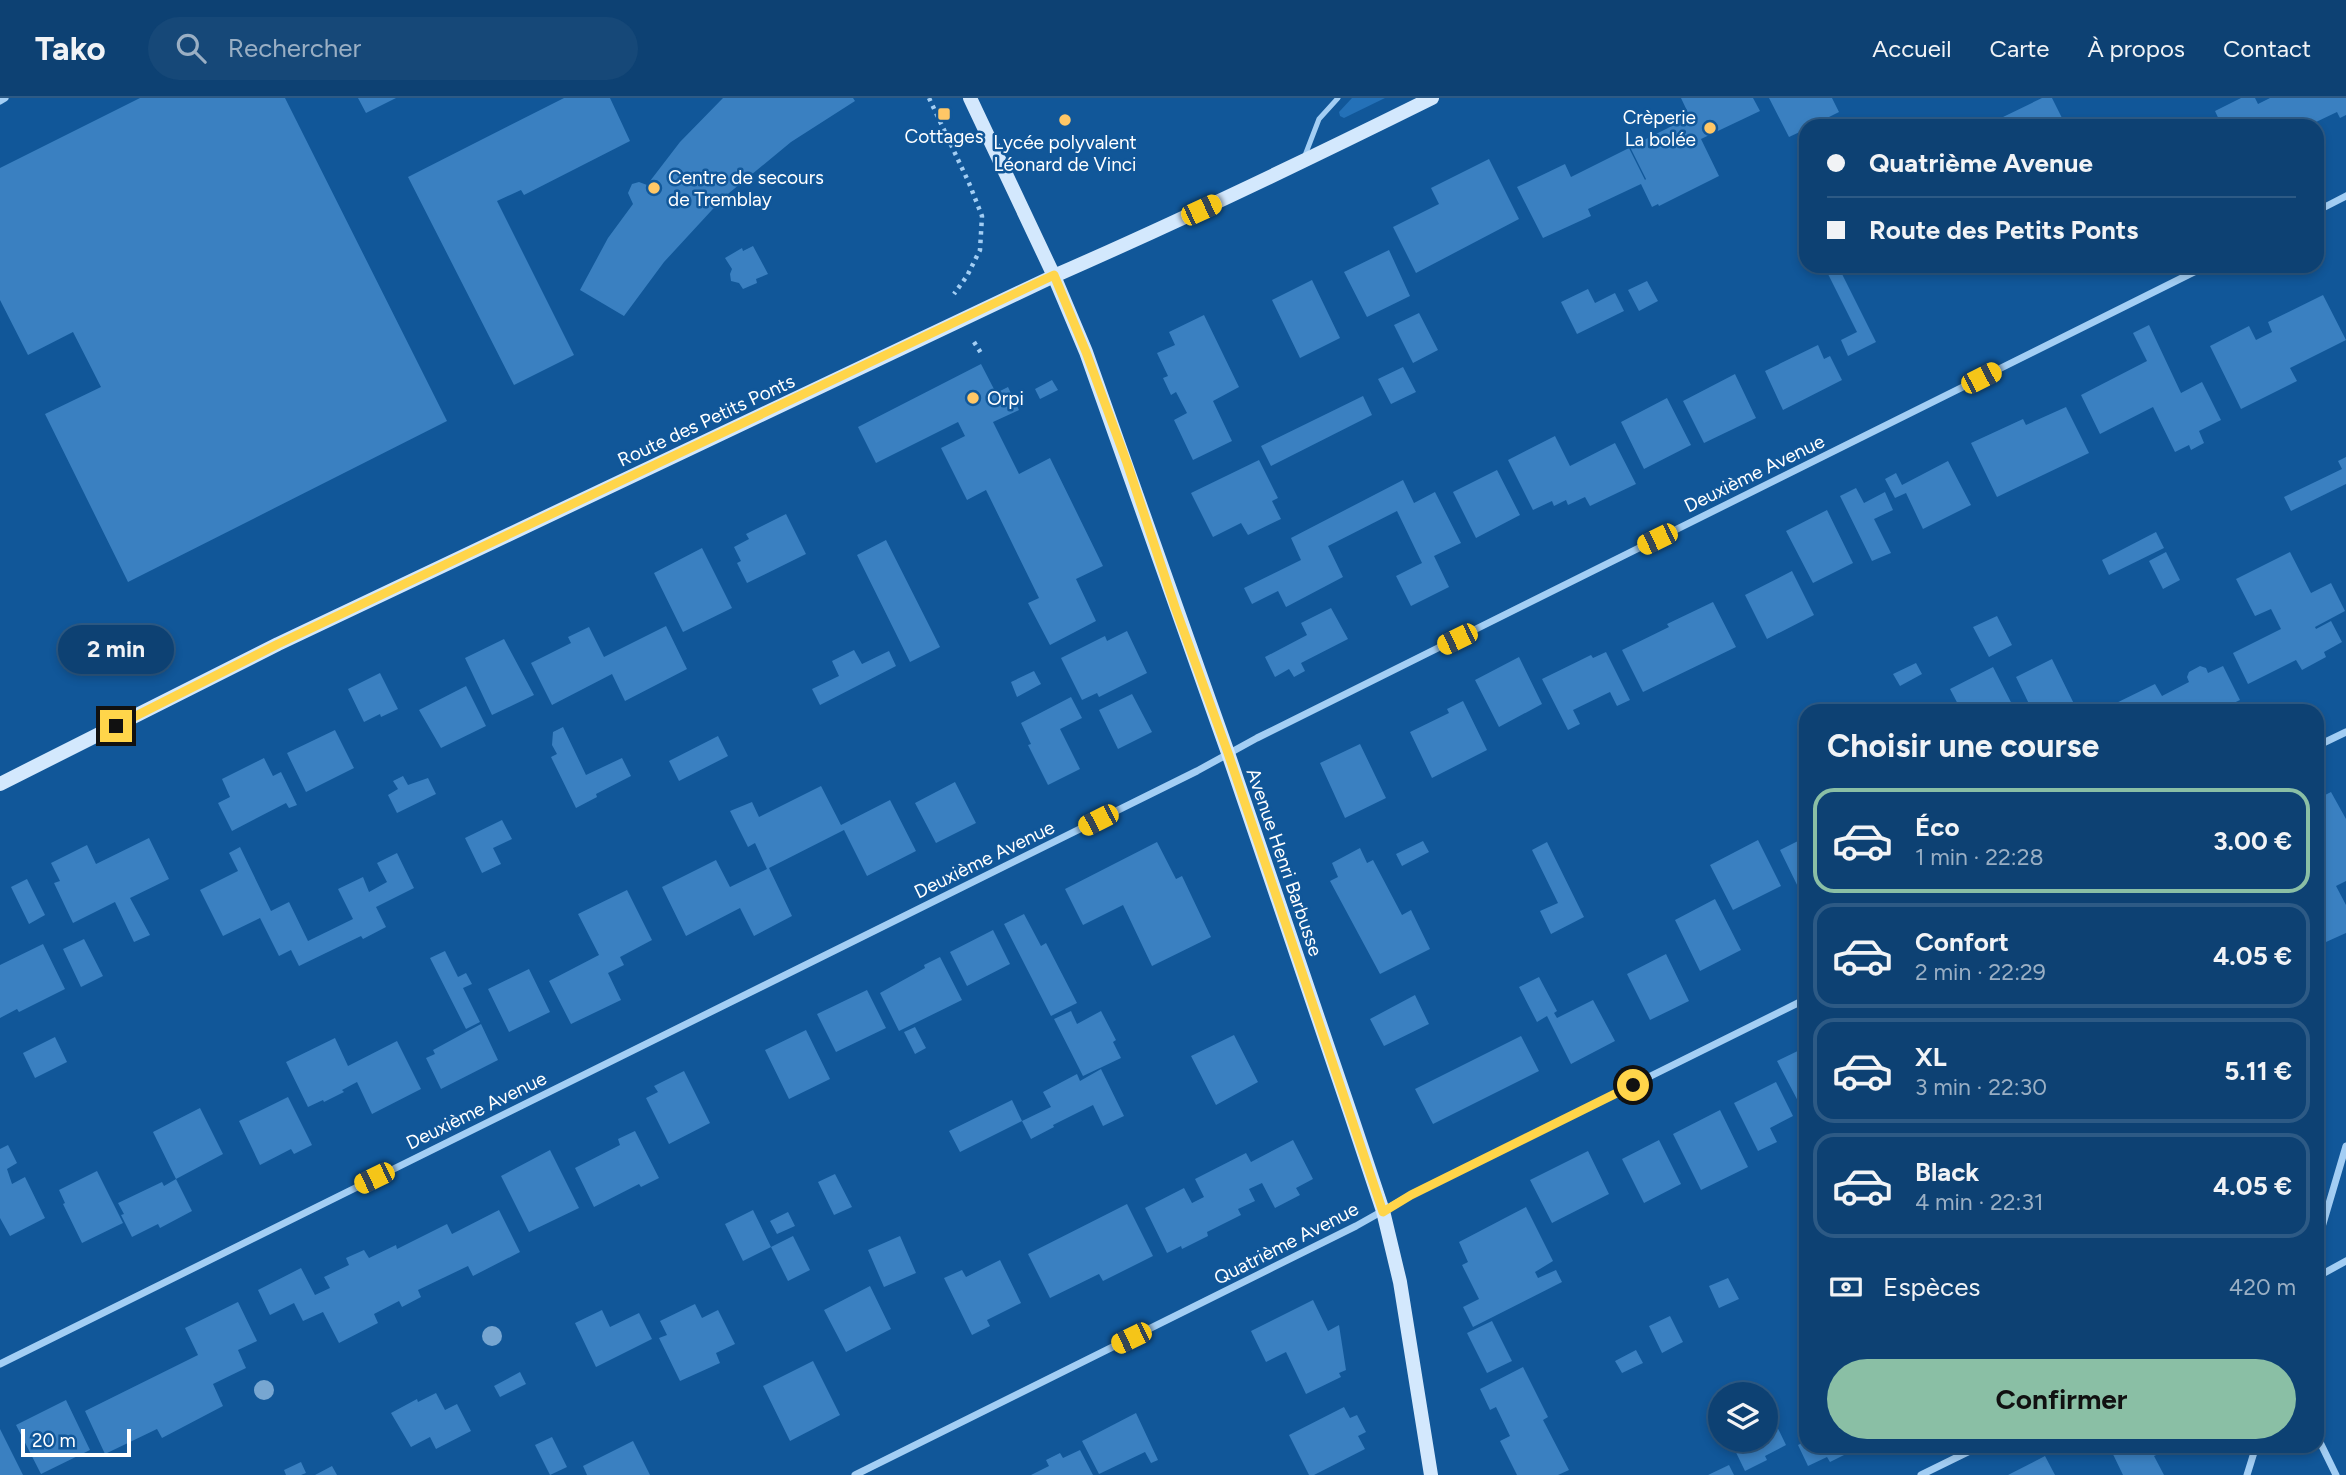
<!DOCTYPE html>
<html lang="fr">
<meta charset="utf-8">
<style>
:root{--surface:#0d4173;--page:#164878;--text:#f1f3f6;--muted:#9aafc4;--line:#2d5a85;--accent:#8abfa5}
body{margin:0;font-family:Figtree,sans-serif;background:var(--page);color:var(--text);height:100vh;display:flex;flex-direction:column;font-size:26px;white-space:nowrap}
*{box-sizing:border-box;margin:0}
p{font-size:23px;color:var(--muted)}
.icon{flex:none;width:38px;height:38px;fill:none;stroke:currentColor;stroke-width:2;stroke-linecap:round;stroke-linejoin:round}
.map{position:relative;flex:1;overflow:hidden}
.drawer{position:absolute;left:1799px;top:606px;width:525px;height:749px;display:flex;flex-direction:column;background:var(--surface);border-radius:21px;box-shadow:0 4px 10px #0003,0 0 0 2px var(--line)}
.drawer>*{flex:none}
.hud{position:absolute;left:1799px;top:21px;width:525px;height:154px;border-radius:21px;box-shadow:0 4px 10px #0003,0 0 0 2px var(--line);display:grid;align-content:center;height:154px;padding:0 28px;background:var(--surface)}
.fabs{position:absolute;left:1708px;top:1284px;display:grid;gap:14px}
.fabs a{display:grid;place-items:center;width:70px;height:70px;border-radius:50%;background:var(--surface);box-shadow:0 4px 10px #0003,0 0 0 2px var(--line);font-size:35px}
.scale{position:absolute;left:21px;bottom:18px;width:110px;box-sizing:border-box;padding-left:7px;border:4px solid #fff;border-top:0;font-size:19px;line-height:24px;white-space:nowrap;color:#fff;-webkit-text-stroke:5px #115799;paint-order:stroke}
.end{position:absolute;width:32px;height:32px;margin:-16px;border:9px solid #ffd54a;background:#111;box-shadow:0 0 0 4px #111}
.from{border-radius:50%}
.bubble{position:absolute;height:49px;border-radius:24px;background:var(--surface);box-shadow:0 4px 10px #0003,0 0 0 2px var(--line);font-size:23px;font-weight:700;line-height:49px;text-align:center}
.car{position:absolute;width:21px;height:42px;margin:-21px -10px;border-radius:9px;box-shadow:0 0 5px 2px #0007;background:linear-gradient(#f5c518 24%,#345 0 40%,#f5c518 0 76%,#345 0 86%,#f5c518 0)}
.hud b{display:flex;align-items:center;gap:24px;height:66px;font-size:26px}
.hud b+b{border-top:2px solid var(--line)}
.hud i{width:18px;height:18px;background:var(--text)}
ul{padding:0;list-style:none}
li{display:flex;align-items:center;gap:21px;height:105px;margin:0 14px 10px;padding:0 14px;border:4px solid var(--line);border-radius:21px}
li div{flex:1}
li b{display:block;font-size:26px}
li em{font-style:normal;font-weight:700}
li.active{border-color:var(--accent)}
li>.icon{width:63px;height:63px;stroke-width:1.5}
h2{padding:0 28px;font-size:32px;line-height:84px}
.pay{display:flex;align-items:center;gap:18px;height:77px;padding:0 28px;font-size:26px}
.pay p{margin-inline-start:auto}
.button{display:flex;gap:14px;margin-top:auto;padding:14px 28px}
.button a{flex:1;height:80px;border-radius:42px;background:var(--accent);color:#111;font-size:28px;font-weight:700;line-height:80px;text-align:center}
header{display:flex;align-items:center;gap:42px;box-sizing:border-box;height:98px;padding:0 35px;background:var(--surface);border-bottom:2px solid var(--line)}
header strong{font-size:33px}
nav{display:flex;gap:38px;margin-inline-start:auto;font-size:24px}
.search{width:490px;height:63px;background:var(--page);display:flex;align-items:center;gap:18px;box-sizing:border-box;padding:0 24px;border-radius:38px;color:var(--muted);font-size:26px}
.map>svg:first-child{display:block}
.green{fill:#2471b8}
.building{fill:#3a80c1}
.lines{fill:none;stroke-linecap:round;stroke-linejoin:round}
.path{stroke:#a3cef4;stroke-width:4.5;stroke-dasharray:3.5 5;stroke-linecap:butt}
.lane{stroke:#a3cef4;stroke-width:5}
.street{stroke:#a3cef4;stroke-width:7}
.secondary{stroke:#d3e8fd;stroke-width:14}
.tree{fill:#77a6d1}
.route{stroke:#ffd54a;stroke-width:9}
.poi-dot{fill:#ffc766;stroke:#115799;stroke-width:2.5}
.labels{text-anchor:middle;stroke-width:5;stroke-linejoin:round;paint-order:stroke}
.poi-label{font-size:19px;fill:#fff;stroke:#115799}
.street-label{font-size:19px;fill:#fff;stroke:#115799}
</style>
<header>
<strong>Tako</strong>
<div class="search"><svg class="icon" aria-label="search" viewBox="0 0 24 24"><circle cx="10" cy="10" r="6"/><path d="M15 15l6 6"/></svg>Rechercher</div>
<nav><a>Accueil</a><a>Carte</a><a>À propos</a><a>Contact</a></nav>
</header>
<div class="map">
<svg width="2346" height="1377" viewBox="0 0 2346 1377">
<rect width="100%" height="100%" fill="#115799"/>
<path class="green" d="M1352 0H1385L1344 20 1340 18 1339 14Z"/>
<path class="building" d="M140 0H285L447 323 128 484 45 316 101 289 73 234 28 257 0 202V70Z
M358 0H396L366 15Z
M564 0H610L630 43 524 97 521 92 497 103 574 257 514 287 408 79Z
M723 0H853L855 3 791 44 723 100 664 164 624 218 580 192 608 140 633 106 628 95 632 86 639 84 647 87 680 44Z
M1681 0H1753L1760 13 1701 41 1719 78 1659 108 1658 106 1652 109 1641 86 1588 111 1591 118 1543 140 1517 89 1565 66 1571 79 1629 50 1645 82 1646 81 1630 49 1690 19Z
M1769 0H1832L1839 14 1811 28H1806V31L1789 39Z
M2042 0H2052L2066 28H2007L2003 19Z
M2241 0H2255L2258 6 2270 0H2346V17L2340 20 2337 14 2316 24 2318 28H2222L2215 13Z
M1977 20 1981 28H1961Z
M1489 61 1519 121 1416 175 1393 129 1439 106 1431 90Z
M753 148 768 176 756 181 757 185 743 191 739 185 731 183 730 176 732 171 725 160 742 150 743 153Z
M1389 152 1410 198 1367 219 1344 174Z
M1839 170 1876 244 1848 258 1841 242 1857 234 1828 176Z
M1312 182 1340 240 1300 260 1272 202Z
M1647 183 1658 203 1639 213 1628 192Z
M1588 191 1595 205 1615 195 1624 213 1577 236 1561 204Z
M2323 197 2346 242 2290 270 2297 283 2241 311 2210 248 2249 228 2256 242 2272 234 2268 224Z
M1419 215 1438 252 1413 265 1394 227Z
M1204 217 1239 289 1213 303 1232 343 1193 362 1174 322 1187 315 1176 294 1171 297 1163 280 1168 278 1157 255 1175 247 1169 234Z
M2149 227 2181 295 2202 284 2221 322 2199 333 2204 345 2191 352 2189 347 2175 354 2153 309 2100 336 2081 297 2147 263 2133 235Z
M1818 247 1824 261 1830 258 1842 282 1783 312 1765 273Z
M981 266 996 295 1008 289 1019 312 993 324 1019 376 1050 360 1103 468 1076 481 1096 523 1050 547 1028 505 1039 500 986 392 967 402 941 350 965 338 958 324 876 365 858 329Z
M1403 269 1416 294 1391 306 1378 281Z
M1735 276 1756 320 1704 345 1683 303Z
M1052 282 1058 292 1040 301 1035 291Z
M1363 298 1372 317 1271 368 1261 348Z
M1667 300 1691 347 1644 371 1621 324Z
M2066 309 2089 355 1997 399 1971 345 2023 321 2026 327Z
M1555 338 1570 368 1615 345 1636 386 1590 408 1585 399 1568 407 1566 402 1554 408 1552 403 1533 412 1508 362Z
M2346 359V386L2291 413 2284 399 2342 371 2338 363Z
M1259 362 1278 400 1272 403 1281 421 1248 437 1241 425 1213 439 1191 395Z
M1948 363 1971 407 1923 431 1906 395 1895 400 1885 381 1896 375 1902 387Z
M1497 372 1520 417 1476 440 1453 394Z
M1403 382 1414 405 1435 394 1461 445 1434 458 1449 489 1411 508 1396 478 1422 465 1397 413 1328 448 1343 479 1286 509 1278 493 1252 506 1244 490 1301 462 1291 440Z
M1856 390 1864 405 1885 394 1893 412 1874 421 1891 455 1872 463 1840 398Z
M1827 412 1853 465 1813 485 1786 433Z
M786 416 806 456 747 485 737 465 741 463 734 449 749 441 746 436Z
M2156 434 2164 450 2109 477 2102 462Z
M886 442 940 549 910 564 857 457Z
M702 450 732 510 683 534 654 475Z
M2166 454 2180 482 2163 491 2149 463Z
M2290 454 2311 495 2331 485 2345 513 2315 529 2316 531 2331 523 2342 544 2324 554 2326 559 2302 572 2296 562 2248 586 2233 555 2281 531 2271 511 2255 518 2236 481Z
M1792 473 1814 517 1767 541 1745 497Z
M1713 504 1736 549 1643 594 1622 552 1669 529 1667 526Z
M1331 510 1348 541 1301 565 1305 573 1294 579 1289 571 1275 579 1265 559 1307 537 1301 525Z
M1997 518 2012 547 1989 559 1973 529Z
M666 528 687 571 625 603 612 576 552 607 531 565 571 545 568 539 589 529 604 559Z
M1127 533 1147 575 1099 599 1097 595 1082 602 1061 560 1105 538 1107 543Z
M504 541 534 597 492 617 465 560Z
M854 552 862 566 889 553 896 568 820 607 812 591 839 578 832 563Z
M1606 554 1630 602 1617 608 1610 594 1573 612 1580 626 1568 632 1542 581 1591 557 1593 560Z
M1519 559 1542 606 1499 629 1475 582Z
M2052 561 2077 612H2032L2016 579Z
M1916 565 1922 576 1900 588 1893 576Z
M2200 568 2206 570 2208 575 2223 568 2240 602 2219 612H2107L2106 610 2155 586 2162 598 2189 584 2187 579 2189 574Z
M1993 569 2015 612H1961L1950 591Z
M1034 573 1041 586 1017 599 1011 584Z
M380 575 398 611 381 619 380 616 364 624 348 591Z
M466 588 486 628 441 650 419 612Z
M1132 596 1152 634 1118 651 1099 612Z
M1071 599 1082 620 1060 631 1080 671 1048 687 1028 647 1031 646 1021 625Z
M1463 603 1487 652 1432 680 1410 634 1449 615 1447 611Z
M563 629 586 677 622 660 631 678 596 696 597 699 576 710 551 659 557 656 552 647 553 634Z
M335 632 354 670 306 694 287 655Z
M718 638 728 658 679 683 669 663Z
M1360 646 1386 700 1345 720 1320 665Z
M264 660 273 678 281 674 297 707 289 710 286 705 232 733 218 705 230 699 222 681Z
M403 678 408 687 428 680 436 696 397 715 388 697 398 691 393 683Z
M955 684 976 725 936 745 915 705Z
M821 688 841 727 890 702 916 753 867 778 844 732 767 771 755 745 748 749 730 713 752 704 759 719Z
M2331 694 2346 721V783L2336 788 2346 807V835L2317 848V797L2326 793 2317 776V701Z
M502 722 512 741 493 750 501 766 482 775 465 740Z
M1806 739V790L1800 793 1780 752Z
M149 740 169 781 130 800 150 837 134 844 115 804 73 825 54 785 60 783 51 765 87 747 96 766Z
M1758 742 1781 788 1733 812 1710 767Z
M1423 743 1429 754 1402 768 1396 756Z
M1157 744 1176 781 1182 778 1211 839 1152 868 1123 807 1083 827 1065 791Z
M1547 744 1584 819 1551 836 1540 813 1558 805 1532 752Z
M240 749 271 813 289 804 308 843 353 821 338 791 363 779 369 794 387 784 377 765 397 755 414 790 376 809 386 829 363 841 361 838 299 868 291 852 279 858 260 820 223 838 200 792 238 773 229 755Z
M1360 750 1367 765 1373 762 1402 817 1411 812 1430 851 1380 876 1330 783 1338 779 1332 765Z
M716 762 730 789 769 770 792 818 754 838 740 810 686 838 662 789Z
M27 781 45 817 29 826 11 789Z
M627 792 652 842 620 859 624 867 608 875 621 902 571 926 549 883 599 857 578 816Z
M1715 801 1741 852 1700 873 1675 822Z
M1024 816 1041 848 1046 845 1077 905 1051 918 1004 826Z
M993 832 1010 866 967 888 950 854Z
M84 841 103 878 81 889 63 851Z
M43 846 65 891 19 914 17 911 0 920V867Z
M445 853 458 879 466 875 472 886 463 890 480 924 466 931 430 860Z
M1666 856 1689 903 1650 922 1627 876Z
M940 859 962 902 899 933 880 895 925 870 924 867Z
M529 871 550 914 509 934 488 891Z
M1539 879 1557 913 1554 915 1557 920 1593 902 1615 943 1571 966 1547 918 1537 924 1519 889Z
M867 892 886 930 836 954 817 916Z
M1415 897 1429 926 1384 948 1370 921Z
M1071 913 1077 926 1101 913 1116 942 1113 944 1121 960 1083 978 1054 921Z
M481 926 498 962 441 991 426 960 435 956 433 952Z
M915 929 926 950 915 956 904 934Z
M806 932 830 981 789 1001 765 952Z
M1234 937 1258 984 1216 1007 1191 958Z
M1521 938 1539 973 1433 1026 1415 991Z
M55 939 67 964 35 980 23 955Z
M335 940 348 968 397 943 421 991 372 1016 357 984 342 992 344 994 324 1004 323 1002 308 1009 286 964Z
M1806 949V1001L1799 1005 1777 963Z
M1101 971 1124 1018 1103 1028 1093 1007 1053 1027 1054 1029 1031 1041 1022 1023 1051 1009 1043 994 1077 976 1080 983Z
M684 973 710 1025 669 1046 646 1000 658 994 654 988Z
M1776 984 1793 1018 1770 1030 1777 1044 1758 1053 1734 1005Z
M288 999 312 1047 294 1056 291 1051 260 1067 239 1023Z
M1012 1002 1022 1023 960 1054 949 1033Z
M200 1010 223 1056 176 1081 153 1034Z
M1720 1012 1748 1069 1701 1092 1673 1036Z
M635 1033 659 1080 641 1089 639 1086 594 1109 575 1070 620 1047 618 1041Z
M1293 1042 1313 1081 1296 1090 1300 1097 1275 1110 1262 1085 1249 1091 1255 1103 1238 1111 1241 1117 1207 1134 1208 1138 1182 1151 1181 1148 1167 1155 1145 1110 1184 1090 1192 1105 1204 1099 1195 1081 1246 1055 1251 1064Z
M1659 1042 1681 1086 1644 1105 1622 1061Z
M8 1047 17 1065 7 1071 12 1086 25 1079 45 1120 10 1138 0 1120V1051Z
M550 1052 579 1110 529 1134 501 1078Z
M1588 1053 1609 1096 1552 1125 1530 1082Z
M97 1073 123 1125 82 1145 63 1106 65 1105 59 1092Z
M835 1076 852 1109 834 1117 818 1084Z
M176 1081 192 1113 160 1130 158 1126 132 1139 121 1117 124 1116 118 1105 162 1084 164 1088Z
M1127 1106 1153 1158 1103 1183 1099 1176 1050 1200 1028 1156Z
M1526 1109 1553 1163 1535 1174 1538 1180 1556 1172 1562 1184 1473 1229 1463 1209 1479 1201 1462 1167 1468 1164 1459 1144Z
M499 1112 520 1154 473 1178 468 1168 418 1192 421 1199 402 1209 399 1203 374 1216 378 1225 339 1245 323 1214 303 1223 294 1205 270 1217 258 1192 301 1170 315 1197 330 1190 324 1179 349 1167 346 1160 364 1152 369 1160 396 1147 397 1151 447 1126 452 1136Z
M753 1112 771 1149 743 1163 725 1126Z
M788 1114 795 1128 777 1136 770 1123Z
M793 1138 810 1172 788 1183 771 1149Z
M900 1138 916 1175 884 1189 868 1152Z
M1000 1162 1021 1205 987 1222 990 1228 972 1237 944 1180 962 1172 966 1179Z
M1728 1180 1739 1201 1719 1210 1709 1188Z
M870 1188 891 1231 846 1254 824 1212Z
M1313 1202 1328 1233 1339 1227 1346 1272 1339 1275 1341 1279 1306 1296 1286 1254 1266 1264 1251 1233Z
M238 1204 257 1243 238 1252 246 1270 213 1286 223 1308 162 1340 157 1331 105 1356 85 1313 198 1257 185 1230Z
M695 1206 702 1220 718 1212 735 1246 716 1255 720 1265 680 1283 659 1240 667 1237 660 1223Z
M602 1212 610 1229 639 1215 652 1241 596 1269 575 1225Z
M1670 1218 1683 1244 1662 1255 1649 1228Z
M1492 1223 1512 1263 1487 1275 1467 1235Z
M1636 1252 1643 1265 1622 1275 1615 1263Z
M813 1263 840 1317 790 1343 763 1288Z
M1523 1269 1548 1319 1543 1322 1569 1372 1558 1377H1517L1500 1343 1510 1338 1496 1309 1490 1312 1480 1291Z
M520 1274 526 1286 500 1299 494 1288Z
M436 1295 445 1312 457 1306 471 1333 436 1351 430 1339 411 1349 391 1315 417 1301 418 1304Z
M66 1302 90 1352 41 1376 16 1327Z
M1766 1306 1786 1347 1765 1358 1767 1362 1745 1373 1730 1342H1766Z
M1344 1309 1350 1320 1357 1317 1366 1334 1358 1338 1365 1351 1314 1377H1309L1289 1337Z
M1136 1315 1158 1362 1151 1365 1145 1354 1099 1376 1082 1343Z
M0 1331 23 1377H0Z
M552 1339 567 1369 550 1377 535 1347Z
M633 1343 650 1377H587L583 1368Z
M1806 1343V1348H1862L1830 1364 1827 1359 1808 1368 1798 1347Z
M2109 1348H2176L2154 1358 2164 1377H2123Z
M1080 1352 1093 1377H1031L1049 1368 1046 1362 1060 1355 1063 1360Z
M2045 1358 2055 1377H2008Z
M301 1364 306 1375 301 1377H286L284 1372Z
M1729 1367 1734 1377H1708Z
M332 1368 337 1377H315Z"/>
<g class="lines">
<path class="path" d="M929 0 969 85 982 118 980 152 967 178 954 196
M974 244 981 255"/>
<path class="lane" d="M1304 60 1319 21 1338 0"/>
<path class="street" d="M0 3 5 0
M2317 113 2346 98
M2317 648 2346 634
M2317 1146 2346 1048
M2317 1179 2346 1163
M0 1266 1197 673 1257 640 2206 168
M2317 1338 2336 1377
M855 1377 1356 1128 1411 1097 1806 901
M1921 1377 1980 1348
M2247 1377 2256 1348"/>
<path class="secondary" d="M970 0 1054 178 1086 254 1228 655 1351 1017 1383 1113 1400 1184 1431 1377
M0 686 278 546 1054 178C1182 122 1307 62 1432 0"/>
</g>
<g class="tree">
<circle cx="492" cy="1238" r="10"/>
<circle cx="264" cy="1292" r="10"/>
</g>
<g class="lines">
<path class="route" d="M116 628 278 546 1054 177 1086 254 1127 365 1175 509 1228 655 1383 1114 1411 1097 1633 987"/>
</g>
<g class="poi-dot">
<rect x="937" y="9" width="14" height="14" rx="3.5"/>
<circle cx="1065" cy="22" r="7"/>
<circle cx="1710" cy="30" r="7"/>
<circle cx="654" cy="90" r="7"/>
<circle cx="973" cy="300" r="7"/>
</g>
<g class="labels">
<g class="poi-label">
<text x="1696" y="26" text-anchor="end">Crèperie<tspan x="1696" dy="22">La bolée</tspan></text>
<text x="944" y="45">Cottages</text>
<text x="1065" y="51">Lycée polyvalent<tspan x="1065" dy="22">Léonard de Vinci</tspan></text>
<text x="668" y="86" text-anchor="start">Centre de secours<tspan x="668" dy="22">de Tremblay</tspan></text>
<text x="987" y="307" text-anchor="start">Orpi</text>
</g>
<g class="street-label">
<text transform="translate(706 322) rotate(-25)" y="7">Route des Petits Ponts</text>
<text transform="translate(1754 375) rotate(-26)" y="7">Deuxième Avenue</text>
<text transform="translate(984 761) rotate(-26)" y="7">Deuxième Avenue</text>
<text transform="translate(1285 764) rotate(71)" y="7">Avenue Henri Barbusse</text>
<text transform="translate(476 1012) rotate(-26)" y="7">Deuxième Avenue</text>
<text transform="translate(1286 1145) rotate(-27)" y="7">Quatrième Avenue</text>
</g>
</g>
</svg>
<div class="fabs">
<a><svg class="icon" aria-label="layers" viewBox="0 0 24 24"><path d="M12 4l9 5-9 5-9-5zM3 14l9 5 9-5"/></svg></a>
</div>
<div class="scale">20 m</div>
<i class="end from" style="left:1633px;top:987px"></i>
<i class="end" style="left:116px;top:628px"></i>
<div class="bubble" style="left:58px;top:527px;width:116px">2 min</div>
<i class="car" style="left:1201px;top:112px;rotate:65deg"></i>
<i class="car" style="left:1981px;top:280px;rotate:63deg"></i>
<i class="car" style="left:1657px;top:441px;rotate:244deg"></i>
<i class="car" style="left:1457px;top:541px;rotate:244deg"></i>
<i class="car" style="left:1098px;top:722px;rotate:243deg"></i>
<i class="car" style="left:374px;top:1080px;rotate:244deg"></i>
<i class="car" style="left:1131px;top:1240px;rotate:244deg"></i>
<div class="hud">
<b><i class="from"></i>Quatrième Avenue</b>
<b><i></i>Route des Petits Ponts</b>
</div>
<section class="drawer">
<h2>Choisir une course</h2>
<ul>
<li class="active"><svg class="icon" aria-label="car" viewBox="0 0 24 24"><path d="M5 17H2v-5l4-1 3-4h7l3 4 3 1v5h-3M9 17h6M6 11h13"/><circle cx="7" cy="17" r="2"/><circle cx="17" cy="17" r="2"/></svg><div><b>Éco</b><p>1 min · 22:28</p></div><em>3.00 €</em></li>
<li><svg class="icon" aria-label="car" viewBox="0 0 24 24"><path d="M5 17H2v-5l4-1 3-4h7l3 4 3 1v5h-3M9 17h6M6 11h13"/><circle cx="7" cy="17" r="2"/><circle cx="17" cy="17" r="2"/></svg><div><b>Confort</b><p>2 min · 22:29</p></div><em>4.05 €</em></li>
<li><svg class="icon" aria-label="car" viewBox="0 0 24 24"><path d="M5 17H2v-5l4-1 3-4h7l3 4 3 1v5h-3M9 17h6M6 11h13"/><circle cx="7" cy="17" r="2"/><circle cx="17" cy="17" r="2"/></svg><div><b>XL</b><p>3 min · 22:30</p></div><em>5.11 €</em></li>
<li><svg class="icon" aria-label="car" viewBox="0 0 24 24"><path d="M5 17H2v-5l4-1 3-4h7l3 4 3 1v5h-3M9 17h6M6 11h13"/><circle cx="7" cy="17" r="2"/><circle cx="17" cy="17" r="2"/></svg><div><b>Black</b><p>4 min · 22:31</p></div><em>4.05 €</em></li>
</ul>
<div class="pay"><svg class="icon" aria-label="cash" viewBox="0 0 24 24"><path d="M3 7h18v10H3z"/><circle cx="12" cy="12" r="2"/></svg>Espèces<p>420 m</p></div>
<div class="button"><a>Confirmer</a></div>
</section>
</div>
